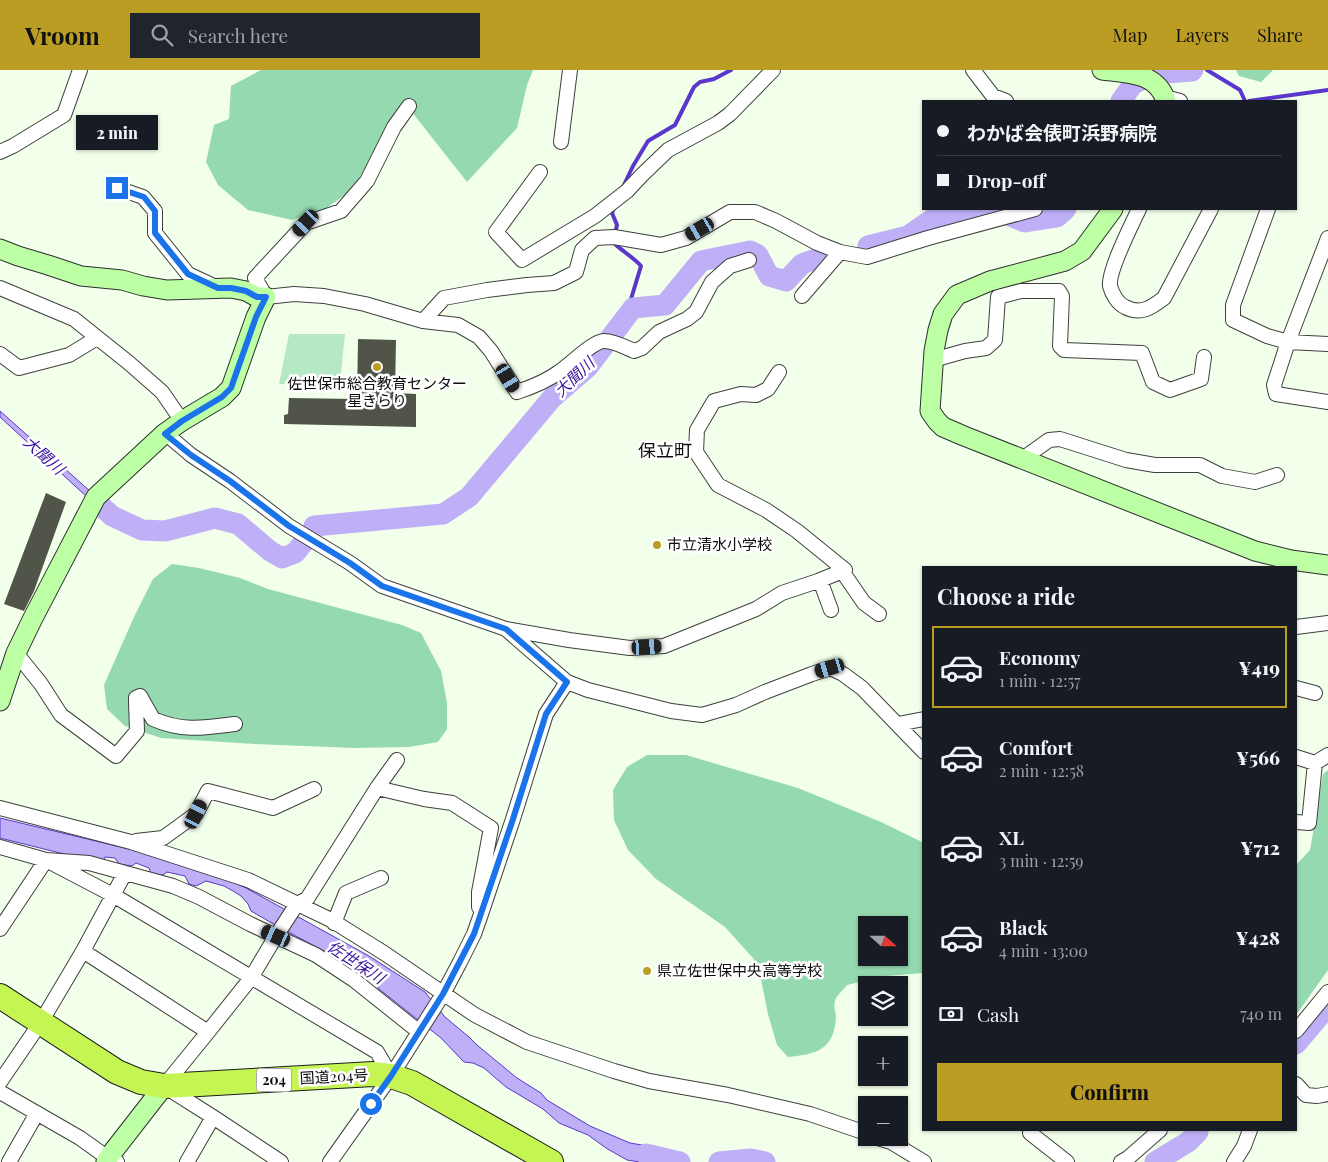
<!DOCTYPE html>
<meta charset="utf-8">
<style>
:root{--surface:#171b24;--page:#20242c;--text:#f1f3f6;--muted:#9ea1a6;--line:#363941;--accent:#bb9d24}
body{margin:0;font-family:"Playfair Display","Noto Sans JP",serif;background:var(--page);color:var(--text);height:100vh;display:flex;flex-direction:column;font-size:19px;white-space:nowrap}
*{box-sizing:border-box;margin:0}
p{font-size:16px;color:var(--muted)}
.icon{flex:none;width:28px;height:28px;fill:none;stroke:currentColor;stroke-width:2;stroke-linecap:round;stroke-linejoin:round}
.map{position:relative;flex:1;overflow:hidden}
.drawer{position:absolute;left:922px;top:496px;width:375px;height:565px;display:flex;flex-direction:column;background:var(--surface);border-radius:0px;box-shadow:0 1px 4px #0004}
.drawer>*{flex:none}
.hud{position:absolute;left:922px;top:30px;width:375px;height:110px;border-radius:0px;box-shadow:0 1px 4px #0004;display:grid;align-content:center;height:110px;padding:0 15px;background:var(--surface)}
.needle{width:32px;rotate:111deg}
.fabs{position:absolute;left:858px;top:846px;display:grid;gap:10px}
.fabs a{display:grid;place-items:center;width:50px;height:50px;border-radius:0px;background:var(--surface);box-shadow:0 1px 4px #0004;font-size:25px}
.end{position:absolute;width:22px;height:22px;margin:-11px;border:6px solid #1a73e8;background:#fff;box-shadow:0 0 0 2px #fff}
.from{border-radius:50%}
.bubble{position:absolute;height:35px;border-radius:0px;background:var(--surface);box-shadow:0 1px 4px #0004;font-size:16px;font-weight:800;line-height:35px;text-align:center}
.car{position:absolute;width:15px;height:30px;margin:-15px -8px;border-radius:6px;box-shadow:0 0 4px 1px #0007;background:linear-gradient(#222 24%,#8ab4d8 0 40%,#222 0 76%,#8ab4d8 0 86%,#222 0)}
.hud b{display:flex;align-items:center;gap:18px;height:48px;font-size:19px}
.hud b+b{border-top:1px solid var(--line)}
.hud i{width:12px;height:12px;background:var(--text)}
ul{padding:0;list-style:none}
li{display:flex;align-items:center;gap:15px;height:82px;margin:0 10px 8px;padding:0 5px;border:2px solid transparent;border-radius:0px}
li div{flex:1}
li b{display:block;font-size:19px}
li em{font-style:normal;font-weight:800}
li.on{border-color:var(--accent)}
li>.icon{width:45px;height:45px;stroke-width:1.5}
h2{padding:0 15px;font-size:22px;line-height:60px}
.pay{display:flex;align-items:center;gap:12px;height:55px;padding:0 15px;font-size:19px}
.pay p{margin-inline-start:auto}
.button{display:flex;gap:10px;margin-top:auto;padding:10px 15px}
.button a{flex:1;height:58px;border-radius:0px;background:var(--accent);color:#111;font-size:20px;font-weight:800;line-height:58px;text-align:center}
header{display:flex;align-items:center;gap:30px;box-sizing:border-box;height:70px;padding:0 25px;background:var(--accent);color:#111}
header strong{font-size:24px}
nav{display:flex;gap:28px;margin-inline-start:auto;font-size:18px}
.search{width:350px;height:45px;background:var(--page);display:flex;align-items:center;gap:12px;box-sizing:border-box;padding:0 18px;border-radius:0px;color:var(--muted);font-size:19px}
.map>svg:first-child{display:block}
.green{fill:#b5e9c6}
.forest{fill:#94d9af;fill-rule:evenodd}
.water{fill:#bfaff6;stroke:#5b36cd}
.lines{fill:none;stroke-linecap:round;stroke-linejoin:round}
.stream{stroke:#5b36cd;stroke-width:4}
.river{stroke:#bfaff6;stroke-width:21}
.building{fill:#515448}
.street-casing{stroke:#3f3f3f;stroke-width:16}
.secondary-casing{stroke:#2e2e2e;stroke-width:21}
.highway-casing{stroke:#1d1d1d;stroke-width:26}
.street{stroke:#fff;stroke-width:14}
.secondary{stroke:#bdffa5;stroke-width:19}
.highway{stroke:#c4f553;stroke-width:24}
.route{stroke:#1a73e8;stroke-width:6}
.poi-dot{fill:#bb9d24;stroke:#fff;stroke-width:2}
.labels{text-anchor:middle;stroke-width:5;stroke-linejoin:round;paint-order:stroke}
.shield{fill:#fff;stroke:#555;stroke-width:1}
.shield-label{font-size:14px;font-weight:bold;fill:#0c0c0c}
.poi-label{font-size:15px;fill:#0c0c0c;stroke:#fff;text-anchor:start}
.street-label{font-size:15px;fill:#0c0c0c;stroke:#fff}
.water-label{font-size:16px;font-style:italic;fill:#3b159d;stroke:#fff}
.quarter-label{font-size:18px;fill:#0c0c0c;stroke:#fff}
</style>
<header>
<strong>Vroom</strong>
<div class="search"><svg class="icon" aria-label="search" viewBox="0 0 24 24"><circle cx="10" cy="10" r="6"/><path d="M15 15l6 6"/></svg>Search here</div>
<nav><a>Map</a><a>Layers</a><a>Share</a></nav>
</header>
<div class="map">
<svg width="1328" height="1092" viewBox="0 0 1328 1092">
<rect width="100%" height="100%" fill="#f2ffea"/>
<path class="green" d="M289 264H345L340 313 279 314Z"/>
<path class="forest" d="M261 0H533L527 15 517 58 467 112 404 32 352 120 325 139 292 150 248 140 218 115 206 92 214 55 229 49 231 16Z
M1236 0H1273L1261 12 1239 6Z
M172 494 199 498 240 508 268 519 402 555 421 563 441 601 447 633V659L438 672 409 677 354 678 255 674 161 668 125 656 107 639 104 615 134 547 153 509Z
M647 685H686L798 718 881 752 924 773V903L885 906 847 915C843 920 836 926 835 931 833 936 836 942 836 947 834 980 817 984 788 987L777 975 768 944 760 904 753 888 725 857 656 809 628 780 614 750 613 720 627 697ZM866 855H899V888H866Z
M1328 700V900L1296 945V795L1310 780 1323 704Z"/>
<path class="water" d="M0 341 91 422 87 427 0 347Z
M0 748 129 779 230 811 246 818 369 886 425 922 445 947 469 967 477 975 517 1008 541 1023 547 1030 590 1056 630 1073 648 1076 679 1090 640 1092 627 1090 606 1078 588 1065 559 1053 543 1039 506 1017 484 998 473 993 464 992 441 968 379 919 374 912 354 897 277 856 251 841 248 834 241 826 233 821 224 816 206 811 196 816 189 814 185 806 167 802 163 805 151 804 149 798 136 793 132 796 119 794 115 788 105 787 103 791 64 784 0 768Z"/>
<g class="lines">
<path class="stream" d="M1207 0 1240 20 1245 31
M1249 31 1328 20
M623 117 633 96 648 71 675 55 694 17 700 12 714 9 731 0
M614 138 612 143 617 155 615 164
M614 171V173C622 181 633 187 641 196L631 229 633 238"/>
<path class="river" d="M1121 31 1133 14 1153 4 1192 1 1193 0
M993 139 1025 152 1057 147 1066 139
M868 176 908 166 934 148 985 139
M101 436 112 446 142 460 165 461 215 448 238 454 270 481 282 488 295 483 304 472
M314 456 443 444 469 427 552 328 588 297 633 238 665 235 701 191 750 181 758 185 769 206 786 211 802 194 818 188
M1296 974 1328 936
M646 1084 680 1092
M719 1092 751 1089 765 1092
M1155 1092 1188 1072 1198 1062V1060"/>
</g>
<path class="building" d="M358 269 396 270 395 323 416 324V357L284 354V345L288 344 289 328 357 329Z
M46 423 66 432 34 521 24 541 4 534Z"/>
<g class="lines">
<g class="street-casing">
<path id="street" d="M973 0 993 26 1006 31
M1165 27 1180 31
M409 36 394 57 367 111 341 141 306 153 255 208 266 227 294 224 324 226 365 234 423 251 458 255 479 267 491 281 517 322C532 317 547 311 559 302 570 295 593 271 604 271 614 271 625 277 634 281L642 278 659 262 687 249 696 242 712 212 730 196 749 190
M561 72 570 0
M0 82 13 76 64 45 80 0
M540 102 496 162 522 190 595 146 627 121 642 105 668 80 718 53 730 44 773 0
M117 118 143 127 155 141V163L188 204 216 217
M1139 139C1132 154 1108 201 1110 216 1112 224 1118 234 1125 237 1141 245 1151 238 1164 228L1211 139
M1268 139 1233 235V250L1267 266 1288 272 1328 274
M1328 168 1288 272 1274 315 1276 324 1328 332
M0 218 74 249 129 293 162 322 182 351
M802 226 840 182
M423 251 444 228 487 220 527 215 554 213 576 202 582 180 595 168 614 167 661 175 686 168 730 142H755L776 151 817 173 840 182 867 187 928 168 1035 139
M0 284 19 298 69 285 97 268
M933 290 965 281 986 278 995 270 998 227 1021 221H1059L1062 226 1060 276 1064 280 1142 283 1153 312 1170 320 1201 309 1204 287
M165 363 191 385 230 411 289 456 350 493 382 516 506 559 569 570 630 578 664 576 756 539 782 523 818 511 845 500 797 461 766 440 718 415 696 382 697 360 714 331 741 324 756 325 768 319 779 302
M1021 390 1049 370 1060 369 1126 390 1155 395H1200L1222 406 1255 412 1277 405
M842 501 864 533 879 544
M820 510 831 540
M1296 557 1328 553
M507 560 567 612 588 620 671 641 702 645 736 635 765 622 812 604 830 598 843 604 862 618 924 682
M16 583 41 614 61 645 116 686 137 661 136 632V628L140 626 153 649C183 662 204 658 235 654
M1296 618 1315 623
M898 654 924 649
M1296 687 1315 693 1328 685
M377 718 424 729 452 733 491 758 479 822V837
M0 738 131 772 248 810 331 850 384 883 475 945 527 972 614 1001 649 1011 728 1025 810 1044 866 1063
M1296 752 1309 753 1315 693
M136 771 163 768 177 758 196 744 208 721 273 738 314 719
M0 777 46 790 113 825 377 982 391 1006
M334 853 346 823 381 808
M0 859 46 790 89 793 173 816 199 827 250 854 316 885 354 910 418 961
M83 881 208 962
M1296 961 1328 922
M0 1012 41 952 83 881 125 803
M1296 1014 1306 1025 1317 1026 1328 1024
M0 1022 80 1068 108 1088 117 1092
M1032 1060 1030 1063 1067 1092
M878 1068 891 1072 924 1092
M9 1092 37 1043
M187 1092 213 1047
M281 1092 213 1047 164 1016 208 962 251 908 276 866 297 834 307 829 377 718 397 690
M330 1092 391 1006 443 924 460 892 474 864 480 847 513 749 546 644 567 612
M1121 1092 1128 1088 1160 1060
M1234 1092 1244 1076 1250 1060"/>
</g>
<g class="secondary-casing">
<path id="secondary" d="M1102 0C1127 3 1157 2 1166 31
M1113 139 1082 181 1065 191 990 211 957 225 943 244 938 260 934 281 930 341 937 351 943 357 964 366 1255 481 1291 490 1328 495
M0 179 18 186 48 195 81 206 122 210 143 216 167 220 231 218 246 221 257 227H266L256 247 231 318 222 327 182 351 165 363 96 427 33 548 16 583 0 631
M106 1092 108 1088 164 1016"/>
</g>
<g class="highway-casing">
<path id="highway" d="M0 926 117 1002 141 1012 164 1016 373 1004 391 1006 412 1013 551 1092"/>
</g>
<use href="#street" class="street"/>
<use href="#secondary" class="secondary"/>
<use href="#highway" class="highway"/>
</g>
<g class="lines">
<path class="route" d="M117 118 144 127 155 141V163L188 204 218 218H231L246 221 257 227H266L256 247 231 318 222 327 182 351 165 364 191 385 230 411 289 456 350 493 382 516 506 559 567 612 546 644 513 749 474 864 443 924 391 1006 371 1034"/>
</g>
<g class="poi-dot">
<circle cx="377" cy="297" r="5"/>
<circle cx="657" cy="475" r="5"/>
<circle cx="647" cy="901" r="5"/>
</g>
<g class="labels">
<rect class="shield" x="256.5" y="998.5" width="35" height="23" rx="4"/>
<g class="shield-label">
<text x="274" y="1015">204</text>
</g>
<g class="poi-label">
<text x="377" y="319" text-anchor="middle">佐世保市総合教育センター<tspan x="377" dy="17">星きらり</tspan></text>
<text x="667" y="480">市立清水小学校</text>
<text x="657" y="906">県立佐世保中央高等学校</text>
</g>
<g class="street-label">
<text transform="translate(334 1007) rotate(-3)" y="5">国道204号</text>
</g>
<g class="water-label">
<text transform="translate(574 307) rotate(-44)" y="6">大聞川</text>
<text transform="translate(44 385) rotate(42)" y="6">大聞川</text>
<text transform="translate(356 892) rotate(33)" y="6">佐世保川</text>
</g>
<g class="quarter-label">
<text x="665" y="387">保立町</text>
</g>
</g>
</svg>
<div class="fabs">
<a><svg class="needle" viewBox="-14 -14 28 28"><path d="M0-13l5 13h-10z" fill="#e53935"/><path d="M0 13l5-13h-10z" fill="#9ea1a6"/></svg></a>
<a><svg class="icon" aria-label="layers" viewBox="0 0 24 24"><path d="M12 4l9 5-9 5-9-5zM3 14l9 5 9-5"/></svg></a>
<a>+</a>
<a>−</a>
</div>
<i class="end from" style="left:371px;top:1034px"></i>
<i class="end" style="left:117px;top:118px"></i>
<div class="bubble" style="left:76px;top:45px;width:82px">2 min</div>
<i class="car" style="left:306px;top:153px;rotate:223deg"></i>
<i class="car" style="left:700px;top:159px;rotate:240deg"></i>
<i class="car" style="left:508px;top:308px;rotate:149deg"></i>
<i class="car" style="left:647px;top:577px;rotate:87deg"></i>
<i class="car" style="left:830px;top:598px;rotate:253deg"></i>
<i class="car" style="left:196px;top:744px;rotate:26deg"></i>
<i class="car" style="left:276px;top:866px;rotate:294deg"></i>
<div class="hud">
<b><i class="from"></i>わかば会俵町浜野病院</b>
<b><i></i>Drop-off</b>
</div>
<section class="drawer">
<h2>Choose a ride</h2>
<ul>
<li class="on"><svg class="icon" aria-label="car" viewBox="0 0 24 24"><path d="M5 17H2v-5l4-1 3-4h7l3 4 3 1v5h-3M9 17h6M6 11h13"/><circle cx="7" cy="17" r="2"/><circle cx="17" cy="17" r="2"/></svg><div><b>Economy</b><p>1 min · 12:57</p></div><em>¥419</em></li>
<li><svg class="icon" aria-label="car" viewBox="0 0 24 24"><path d="M5 17H2v-5l4-1 3-4h7l3 4 3 1v5h-3M9 17h6M6 11h13"/><circle cx="7" cy="17" r="2"/><circle cx="17" cy="17" r="2"/></svg><div><b>Comfort</b><p>2 min · 12:58</p></div><em>¥566</em></li>
<li><svg class="icon" aria-label="car" viewBox="0 0 24 24"><path d="M5 17H2v-5l4-1 3-4h7l3 4 3 1v5h-3M9 17h6M6 11h13"/><circle cx="7" cy="17" r="2"/><circle cx="17" cy="17" r="2"/></svg><div><b>XL</b><p>3 min · 12:59</p></div><em>¥712</em></li>
<li><svg class="icon" aria-label="car" viewBox="0 0 24 24"><path d="M5 17H2v-5l4-1 3-4h7l3 4 3 1v5h-3M9 17h6M6 11h13"/><circle cx="7" cy="17" r="2"/><circle cx="17" cy="17" r="2"/></svg><div><b>Black</b><p>4 min · 13:00</p></div><em>¥428</em></li>
</ul>
<div class="pay"><svg class="icon" aria-label="cash" viewBox="0 0 24 24"><path d="M3 7h18v10H3z"/><circle cx="12" cy="12" r="2"/></svg>Cash<p>740 m</p></div>
<div class="button"><a>Confirm</a></div>
</section>
</div>
